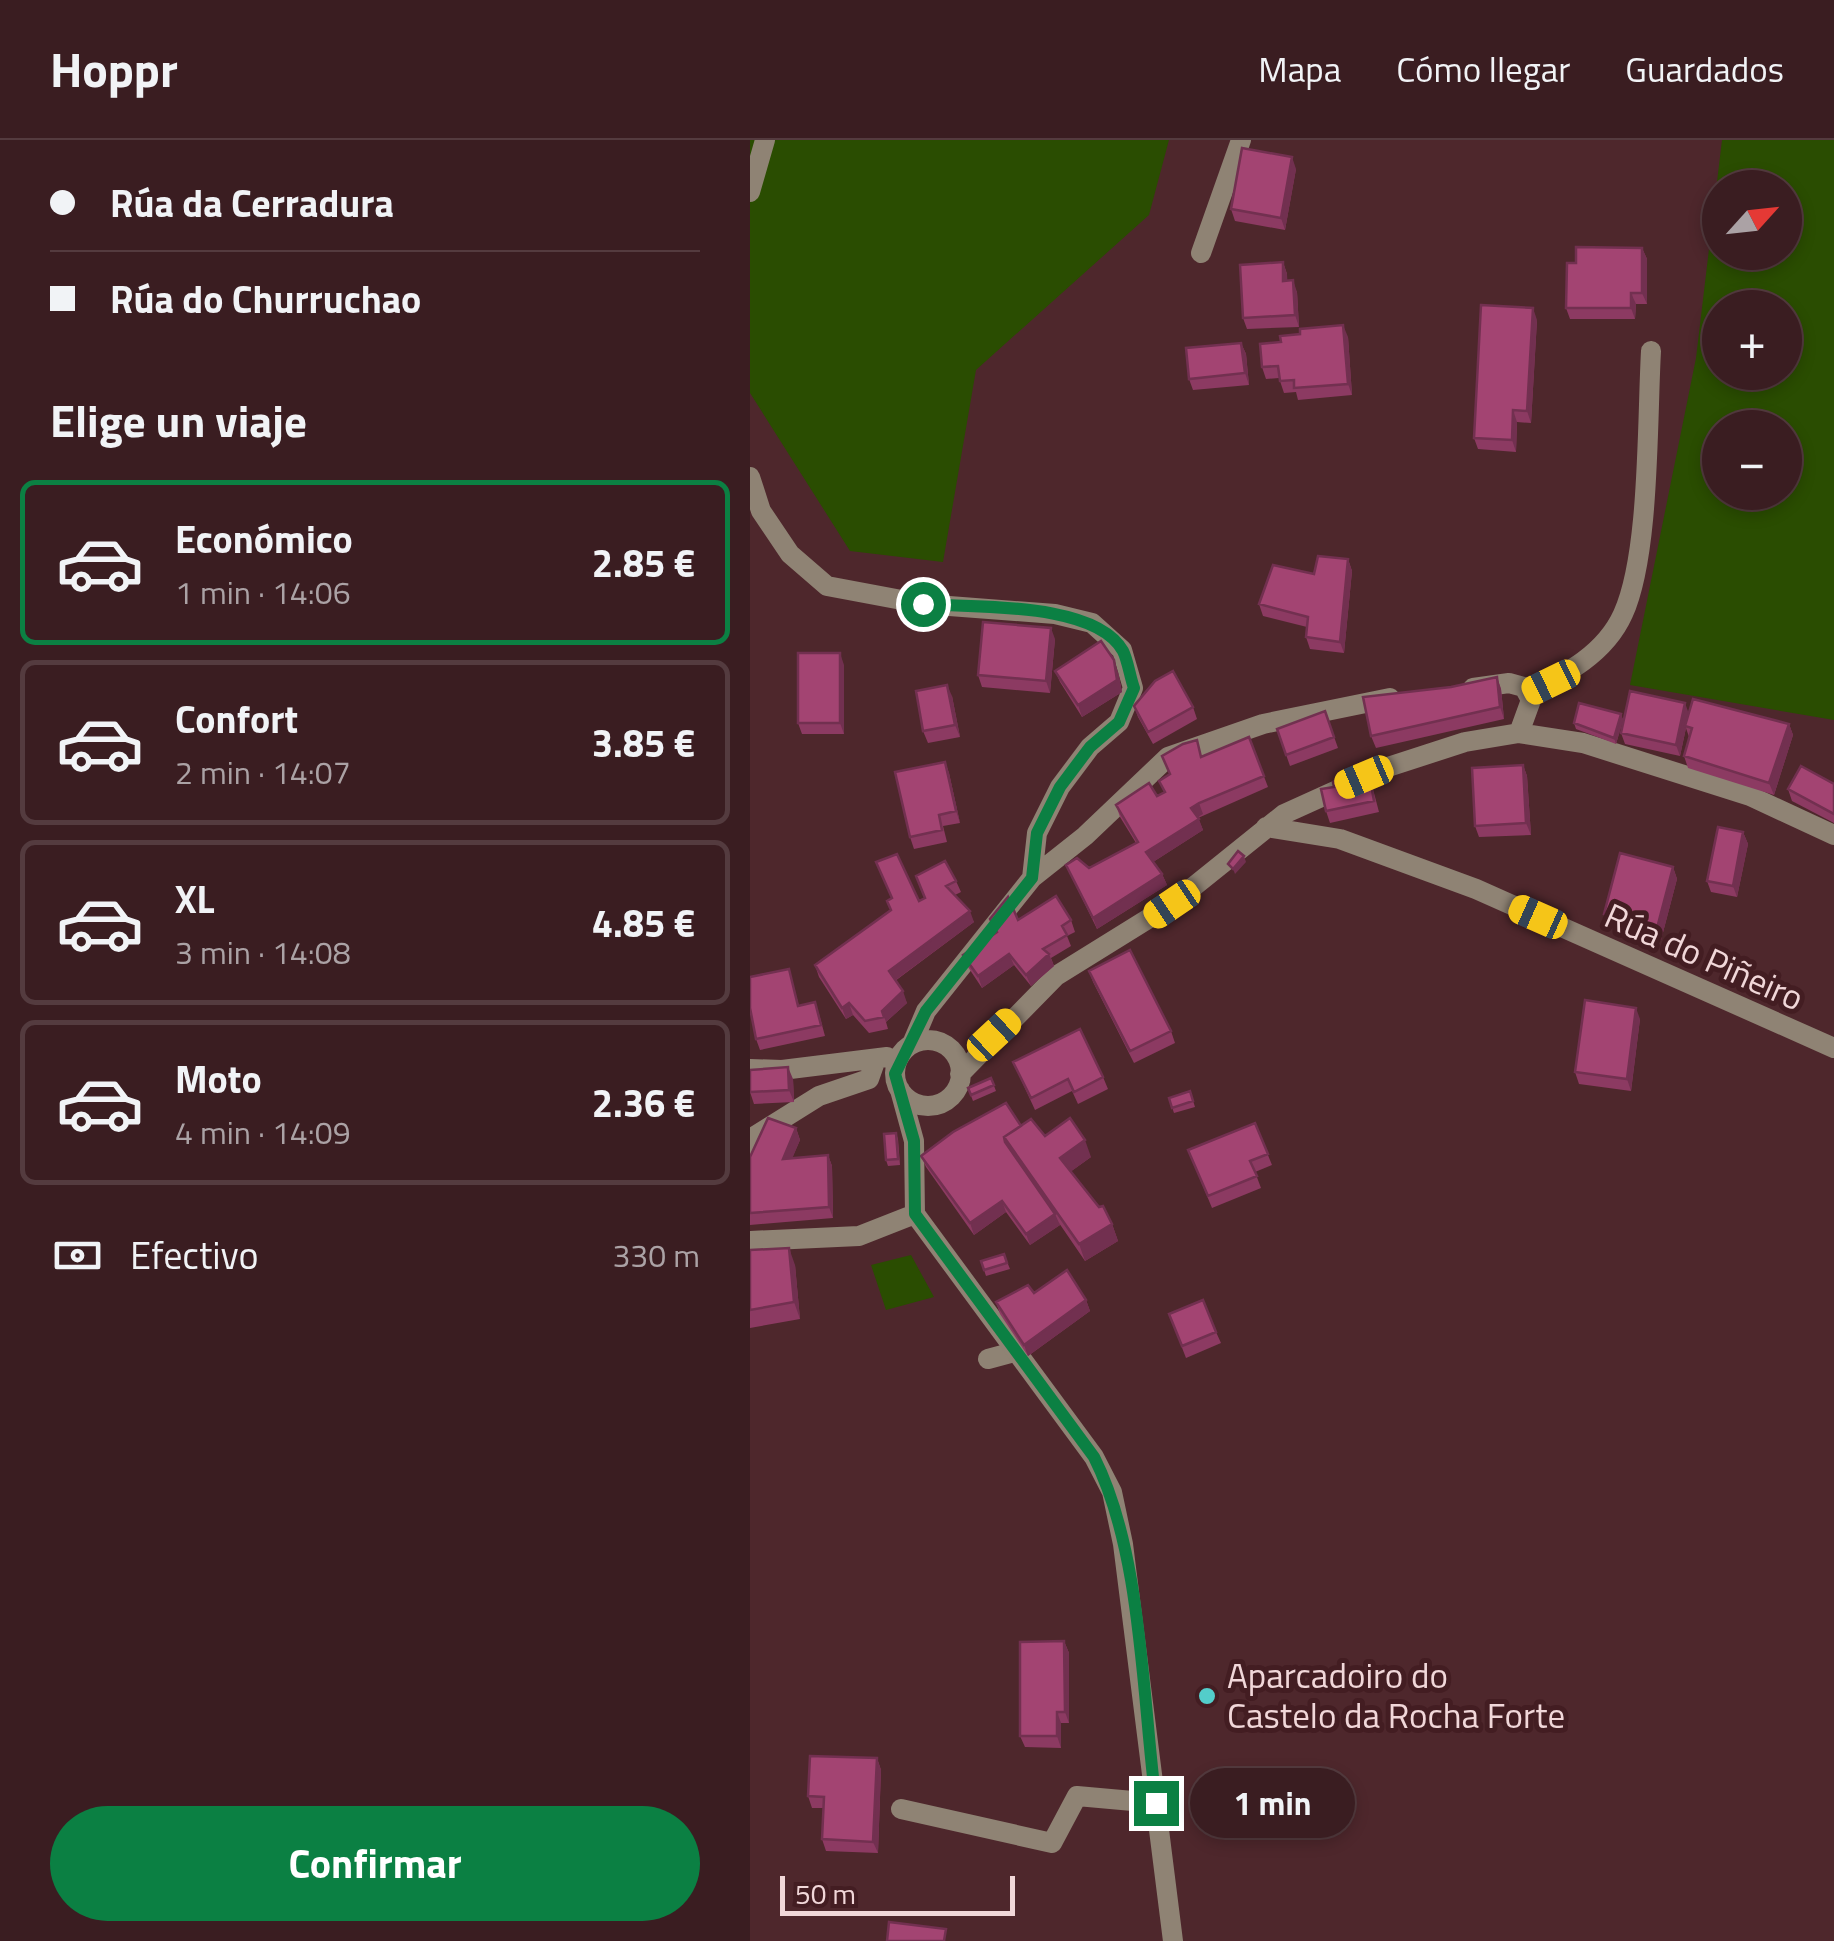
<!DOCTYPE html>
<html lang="es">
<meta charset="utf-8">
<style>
:root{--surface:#3a1d21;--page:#41262a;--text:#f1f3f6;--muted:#aba2a5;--line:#543b3f;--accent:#0b8043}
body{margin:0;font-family:"Titillium Web",sans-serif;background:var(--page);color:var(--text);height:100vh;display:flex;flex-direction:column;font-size:38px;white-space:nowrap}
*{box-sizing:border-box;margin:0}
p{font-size:32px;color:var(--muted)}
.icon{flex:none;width:55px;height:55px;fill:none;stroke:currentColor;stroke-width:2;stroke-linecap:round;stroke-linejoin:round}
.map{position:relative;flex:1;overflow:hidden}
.side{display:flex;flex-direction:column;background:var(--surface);width:750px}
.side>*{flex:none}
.hud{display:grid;align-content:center;height:220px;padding:0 50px;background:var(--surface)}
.needle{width:65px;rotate:63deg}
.controls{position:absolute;left:952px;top:30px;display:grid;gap:20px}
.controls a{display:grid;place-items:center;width:100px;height:100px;border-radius:50%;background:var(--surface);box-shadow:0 5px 15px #0003,0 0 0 2px var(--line);font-size:50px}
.scale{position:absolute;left:30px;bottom:25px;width:235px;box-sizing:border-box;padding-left:10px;border:5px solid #f1d7d9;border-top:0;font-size:28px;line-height:35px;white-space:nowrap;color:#f1d7d9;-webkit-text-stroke:8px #431d22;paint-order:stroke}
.end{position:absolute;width:45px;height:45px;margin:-22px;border:12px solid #0b8043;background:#fff;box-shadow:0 0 0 5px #fff}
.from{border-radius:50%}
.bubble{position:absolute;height:70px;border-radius:35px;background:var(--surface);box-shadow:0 5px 15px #0003,0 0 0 2px var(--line);font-size:32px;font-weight:700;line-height:70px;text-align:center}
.car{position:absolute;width:30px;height:60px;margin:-30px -15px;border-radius:12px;box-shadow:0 0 8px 2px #0007;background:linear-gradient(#f5c518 24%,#345 0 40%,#f5c518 0 76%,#345 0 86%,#f5c518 0)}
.hud b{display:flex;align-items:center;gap:35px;height:95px;font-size:38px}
.hud b+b{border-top:2px solid var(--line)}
.hud i{width:25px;height:25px;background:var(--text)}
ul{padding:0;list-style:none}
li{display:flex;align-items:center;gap:30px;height:165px;margin:0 20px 15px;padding:0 30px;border:5px solid var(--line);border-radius:15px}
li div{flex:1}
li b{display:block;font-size:38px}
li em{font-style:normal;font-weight:700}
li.selected{border-color:var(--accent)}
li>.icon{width:90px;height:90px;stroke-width:1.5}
h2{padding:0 50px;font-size:45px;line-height:120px}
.pay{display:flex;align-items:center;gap:25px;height:110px;padding:0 50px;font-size:38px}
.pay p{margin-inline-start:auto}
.cta{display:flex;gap:20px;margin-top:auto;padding:20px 50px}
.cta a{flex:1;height:115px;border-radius:60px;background:var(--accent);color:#fff;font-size:40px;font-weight:700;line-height:115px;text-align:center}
header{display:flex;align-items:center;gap:60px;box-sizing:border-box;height:140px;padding:0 50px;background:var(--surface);border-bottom:2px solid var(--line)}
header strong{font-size:48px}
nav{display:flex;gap:55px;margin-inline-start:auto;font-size:35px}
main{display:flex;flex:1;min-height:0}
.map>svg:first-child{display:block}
.green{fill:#2a4d01;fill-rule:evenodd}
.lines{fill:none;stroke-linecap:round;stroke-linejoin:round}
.service{stroke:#8f8374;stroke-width:20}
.minor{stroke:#8f8374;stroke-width:20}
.wall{fill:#8c3a62}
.shaded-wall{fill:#723050}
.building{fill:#a34472;stroke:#723050;stroke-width:2.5}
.route{stroke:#0b8043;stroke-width:12}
.poi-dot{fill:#53cdca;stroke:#431d22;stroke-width:4}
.labels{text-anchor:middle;stroke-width:10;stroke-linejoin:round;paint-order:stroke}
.street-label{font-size:35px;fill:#f1d7d9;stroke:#431d22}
.poi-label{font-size:35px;fill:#f1d7d9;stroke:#431d22;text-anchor:start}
</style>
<header>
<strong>Hoppr</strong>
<nav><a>Mapa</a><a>Cómo llegar</a><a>Guardados</a></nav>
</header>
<main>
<section class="side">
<div class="hud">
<b><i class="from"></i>Rúa da Cerradura</b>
<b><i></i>Rúa do Churruchao</b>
</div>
<h2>Elige un viaje</h2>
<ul>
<li class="selected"><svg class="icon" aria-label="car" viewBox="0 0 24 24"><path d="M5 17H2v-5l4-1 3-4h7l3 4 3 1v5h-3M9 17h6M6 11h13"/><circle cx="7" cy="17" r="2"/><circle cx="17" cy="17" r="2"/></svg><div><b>Económico</b><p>1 min · 14:06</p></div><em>2.85 €</em></li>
<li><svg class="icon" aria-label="car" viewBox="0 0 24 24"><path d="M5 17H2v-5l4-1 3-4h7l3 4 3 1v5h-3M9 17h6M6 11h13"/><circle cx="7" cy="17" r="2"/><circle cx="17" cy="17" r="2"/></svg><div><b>Confort</b><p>2 min · 14:07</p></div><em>3.85 €</em></li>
<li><svg class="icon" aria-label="car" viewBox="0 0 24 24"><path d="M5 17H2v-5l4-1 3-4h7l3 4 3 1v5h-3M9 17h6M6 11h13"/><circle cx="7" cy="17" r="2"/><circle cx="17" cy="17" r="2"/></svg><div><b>XL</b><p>3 min · 14:08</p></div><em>4.85 €</em></li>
<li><svg class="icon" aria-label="car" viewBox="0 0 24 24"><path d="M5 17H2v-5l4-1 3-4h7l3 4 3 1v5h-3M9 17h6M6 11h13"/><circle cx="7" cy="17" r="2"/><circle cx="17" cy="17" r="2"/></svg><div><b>Moto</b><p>4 min · 14:09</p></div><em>2.36 €</em></li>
</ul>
<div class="pay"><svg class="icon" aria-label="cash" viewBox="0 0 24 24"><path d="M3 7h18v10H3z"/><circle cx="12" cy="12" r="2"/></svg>Efectivo<p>330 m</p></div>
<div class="cta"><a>Confirmar</a></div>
</section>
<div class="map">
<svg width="1084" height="1801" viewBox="0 0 1084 1801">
<rect width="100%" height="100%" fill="#4e272c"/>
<path class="green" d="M0 0H419L399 75 226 230 193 422 100 411 0 253Z
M972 0H1084V580L880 545 946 218ZM970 48H1035V112H970ZM970 168H1035V232H970ZM970 288H1035V352H970Z
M161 1115 184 1157 136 1170 121 1125Z"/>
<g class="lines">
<path class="service" d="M779 552C816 534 855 514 873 474 900 415 897 281 901 211
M238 1219 264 1212
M151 1669 302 1703 327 1656 405 1663"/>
<path class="minor" d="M0 52 15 0
M451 113 491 0
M0 337 11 371 40 414 77 446 173 464 305 474 342 483 372 510 383 548 369 582 340 607 310 647 287 693 282 738
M723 548 759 543 774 547 781 560 769 593
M516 687 590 699 726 749 1084 908
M145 933a33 33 0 1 1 66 0a33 33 0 1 1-66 0Z
M162 904 176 871 282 738 335 696 418 617 513 584 640 558
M0 929 32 930 137 917
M210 934 306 836 422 764 534 674 638 627 715 602 769 593 833 603 1000 656 1084 695
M150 950 164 1001 165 1074 344 1317 362 1352 373 1404 423 1801
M0 1020 5 996 69 956 119 939 125 922
M0 1101 109 1096 165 1074"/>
</g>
<path class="wall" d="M546 29 535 90 485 81 481 69Z
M892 108 897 119V164H886L885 179H820L816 168 826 123Z
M533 122 537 134V140L547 152 549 187 497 189 493 178Z
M787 180 781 283 767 282 766 312 728 309 724 298Z
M598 197 602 255 548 260 546 252 534 253 529 238 516 239 512 227Z
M491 203 496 214 499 245 443 250 439 239Z
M598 419 602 431 594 513 560 509 556 497 557 487 513 476 509 464 564 434Z
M305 499 300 553 232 547 228 535Z
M94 525V594H52L48 583Z
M305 531 368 532 372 552 332 577 310 542Z
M747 537 751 549 754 579 626 608 621 596 701 547Z
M202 556 210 597 178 603 173 591Z
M384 566 443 567 447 579 403 604 388 577Z
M575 571 588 608 540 626 527 589Z
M871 574 873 580 866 604 826 589 824 583Z
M939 574 1039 584 1043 595 1024 655 938 628 934 616 939 597 936 588 930 616 875 604 871 593Z
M499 597 518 647 448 678 453 690 403 722 412 734 417 745 347 789 316 725 339 728 386 703 370 677 366 665 407 656 414 652 409 641 420 635 412 616H452Z
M195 622 199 633 210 683 193 686 197 702 164 709 160 697Z
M773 625 777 636 781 695 729 697 725 686Z
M619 634 629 672 580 683 576 671 584 647Z
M1084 644V683L1042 661 1038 649Z
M993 692 998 704 987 757 961 752 957 741Z
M126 722 169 761 206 741 211 752 205 755 224 782 145 841 157 863 136 882 138 889 119 893 103 875 96 879 69 837 65 825 140 770 142 759Z
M923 727 927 739 911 800 858 786 854 774Z
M240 779 321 780 325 792 317 796 321 806 301 818 304 826 281 846 264 825 232 848 218 827 213 815 246 792Z
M39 829 49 866 69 874 75 896 10 910 6 899Z
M339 831 421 891 425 903 384 923 343 842Z
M890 879 881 951 829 944 825 932Z
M263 922 353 937 358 949 328 964 322 951 285 970Z
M241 938 246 951 223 961 218 948Z
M43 939 44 962 4 964 0 952Z
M440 951 445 967 424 973 419 958Z
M505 983 522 1025 505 1032 511 1048 462 1068 438 1010Z
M271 986 341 1017 320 1032 362 1084 368 1101 335 1121 309 1083 310 1085 280 1105 256 1072 224 1095 176 1027 171 1016Z
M46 988 50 1000 42 1018 78 1015 82 1026 83 1078 0 1085V1017Z
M146 993 148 999 150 1025 138 1026 136 1020Z
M0 1110 45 1125 50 1179 0 1188Z
M254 1114 260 1129 236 1136 231 1121Z
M284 1153 336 1160 340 1171 278 1216 250 1174 246 1162Z
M419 1174 466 1192 471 1203 436 1218Z
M314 1501 319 1513V1583H311V1608L275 1607 270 1596Z
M127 1618 131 1630 128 1713 76 1711 72 1699 73 1668H62L58 1656Z"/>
<path class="shaded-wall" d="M542 17 546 29 535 90 531 78Z
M892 108 897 119V164L892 153Z
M533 122 537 134 538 152 533 141Z
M543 140 547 152 549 187 545 175Z
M881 153 886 164 885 179 881 168Z
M783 168 787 180 781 283 777 271Z
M593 185 598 197 602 255 598 244Z
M491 203 496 214 499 245 495 233Z
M763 270 767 282 766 312 762 300Z
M598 419 602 431 594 513 590 502Z
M301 488 305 499 300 553 296 541Z
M90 513 94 525V594L90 583Z
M364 520 368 532 372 552 332 577 328 565Z
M747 537 751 549 754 579 750 567Z
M197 545 202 556 210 597 205 585Z
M935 563 939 574 930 616 926 605Z
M871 574 873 580 866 604 864 598Z
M1039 584 1043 595 1024 655 1019 643Z
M195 622 199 633 210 683 206 671Z
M773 625 777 636 781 695 776 683Z
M449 663 453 674 445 679 441 668Z
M449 679 453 690 400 724 396 712Z
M993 692 998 704 987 757 983 746Z
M494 716 496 722 485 734 483 729Z
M923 727 927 739 911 800 907 788Z
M412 734 417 745 347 789 343 778Z
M220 771 224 782 143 842 139 831Z
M259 814 264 825 232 848 228 836Z
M299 814 304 826 281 846 276 835Z
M153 851 157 863 136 882 132 871Z
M99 863 103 875 96 879 92 868Z
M886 868 890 879 881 951 877 939Z
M38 927 43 939 44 962 39 950Z
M46 988 50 1000 37 1031 33 1019Z
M335 1000 341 1017 316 1035 310 1018Z
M78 1015 82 1026 83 1078 79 1067Z
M252 1061 256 1072 224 1095 220 1083Z
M305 1074 310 1085 280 1105 276 1094Z
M362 1084 368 1101 335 1121 329 1104Z
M39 1108 45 1125 50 1179 44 1162Z
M336 1160 340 1171 278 1216 274 1205Z
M314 1501 319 1513V1583L315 1572Z
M307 1572 311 1583V1608L307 1596Z
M127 1618 131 1630 128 1713 123 1702Z"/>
<path class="building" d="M492 8 542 17 531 78 481 69Z
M826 107 892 108V153H881V168H816L817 123H826Z
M533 122V141L543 140 545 175 493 178 490 125Z
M731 165 783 168 777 271 763 270 762 300 724 298Z
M593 185 598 244 544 248V240L530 241 528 226 512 227 510 204 531 202 530 196 550 194V189Z
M491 203 495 233 439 239 436 208Z
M568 416 598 419 590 502 556 497 558 477 509 464 523 425 564 434Z
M233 482 301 488 296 541 228 535Z
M351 501 364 520 367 540 328 565 305 531Z
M48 513H90V583H48Z
M423 531 443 567 398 592 384 566 405 541Z
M747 537 750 567 621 596 613 557 701 547Z
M197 545 205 585 173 591 166 551Z
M880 551 935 563 926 605 871 593Z
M943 559 1039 584 1019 643 934 616 942 588 935 586Z
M829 563 871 574 864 598 824 583Z
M575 571 584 597 536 615 527 589Z
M499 597 514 636 449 663 441 668 449 679 396 712 412 734 343 778 316 725 327 718 339 728 388 702 366 665 399 643 407 656 415 652 409 641 420 634 412 616 433 604 447 600 451 617Z
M195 622 206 671 189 675 192 690 160 697 145 632Z
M773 625 776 683 725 686 722 628Z
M1051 626 1084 644V674L1038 649Z
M619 634 624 661 576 671 571 649 584 647 583 642Z
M968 687 993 692 983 746 957 741Z
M488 711 494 716 483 729 478 724Z
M870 713 923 727 907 788 854 774Z
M147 714 169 761 175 758 166 736 195 721 206 741 196 746 220 771 139 831 153 851 132 871 134 877 115 881 99 863 92 868 65 825 141 770 137 761 142 758 126 722Z
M306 756 321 780 312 786 317 795 293 809 299 814 276 835 259 814 228 836 213 815 247 792 240 779 258 757 268 780Z
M380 810 421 891 380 911 339 831Z
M39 829 48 866 65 862 71 885 6 899 0 868V837Z
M835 860 886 868 877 939 825 932Z
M330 889 353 937 324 952 318 939 281 958 263 922Z
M38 927 39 950 0 952V930Z
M241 938 244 945 221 955 218 948Z
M440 951 443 961 422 968 419 958Z
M256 963 271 986 254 997 255 1002 305 1074 276 1094 252 1061 220 1083 171 1016 203 992Z
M18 978 46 988 33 1019 78 1015 79 1067 0 1073V1017Z
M320 978 335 1000 310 1018 349 1067 353 1066 362 1084 329 1104 254 997 281 979 295 996Z
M505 983 518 1014 500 1021 507 1036 458 1056 438 1010Z
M146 993 148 1019 136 1020 134 994Z
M39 1108 44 1162 0 1170V1110Z
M254 1114 257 1123 234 1130 231 1121Z
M317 1130 336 1160 274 1205 246 1162 278 1145 284 1153Z
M453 1160 466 1192 432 1206 419 1174Z
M314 1501 315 1572H307V1596H270V1502Z
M60 1616 127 1618 123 1702 72 1699 74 1657 58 1656Z
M139 1782 196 1789 194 1801H137Z"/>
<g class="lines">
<path class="route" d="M173 464C224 468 345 461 373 511 378 521 380 537 384 548L369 582 340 607 310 647 287 693 282 738 176 871 145 934 164 1001 165 1074 344 1317C392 1412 392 1555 406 1663"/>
</g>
<circle class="poi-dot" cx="457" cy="1556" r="10"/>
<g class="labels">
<g class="street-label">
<text transform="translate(954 817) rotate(24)" y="12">Rúa do Piñeiro</text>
</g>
<g class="poi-label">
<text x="477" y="1548">Aparcadoiro do<tspan x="477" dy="40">Castelo da Rocha Forte</tspan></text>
</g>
</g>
</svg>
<div class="controls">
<a><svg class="needle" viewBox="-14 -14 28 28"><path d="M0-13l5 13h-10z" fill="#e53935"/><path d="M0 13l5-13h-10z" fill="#aba2a5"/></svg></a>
<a>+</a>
<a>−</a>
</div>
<div class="scale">50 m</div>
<i class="end from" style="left:173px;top:464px"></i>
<i class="end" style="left:406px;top:1663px"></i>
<div class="bubble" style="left:440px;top:1628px;width:165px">1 min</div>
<i class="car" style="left:801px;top:542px;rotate:244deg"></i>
<i class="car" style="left:614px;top:637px;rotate:247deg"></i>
<i class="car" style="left:422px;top:764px;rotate:236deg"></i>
<i class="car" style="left:788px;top:777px;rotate:294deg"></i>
<i class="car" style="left:244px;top:895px;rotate:47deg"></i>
</div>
</main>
